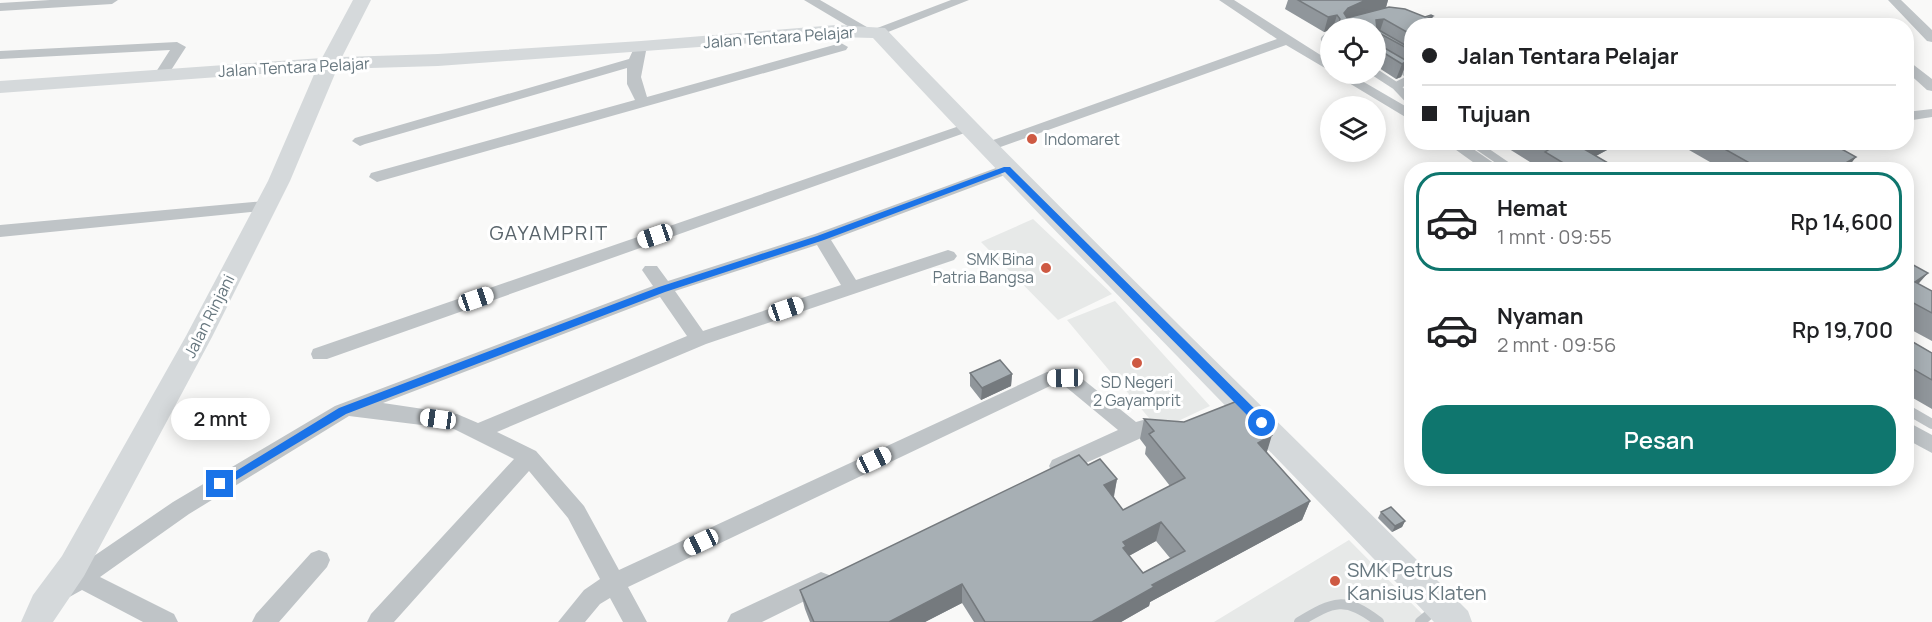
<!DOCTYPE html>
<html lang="id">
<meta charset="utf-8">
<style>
:root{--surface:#fff;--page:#f6f6f6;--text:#202124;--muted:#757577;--line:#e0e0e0;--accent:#0f766e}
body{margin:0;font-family:Manrope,sans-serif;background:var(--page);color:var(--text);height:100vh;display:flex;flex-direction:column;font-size:22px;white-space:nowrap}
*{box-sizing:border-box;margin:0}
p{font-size:20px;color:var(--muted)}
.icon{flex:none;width:33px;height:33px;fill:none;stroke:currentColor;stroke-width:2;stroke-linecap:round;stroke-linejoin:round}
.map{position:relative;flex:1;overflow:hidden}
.drawer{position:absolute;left:1404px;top:162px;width:510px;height:324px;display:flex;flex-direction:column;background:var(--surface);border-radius:24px;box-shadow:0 3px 15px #0003}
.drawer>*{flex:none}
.top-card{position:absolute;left:1404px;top:18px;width:510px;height:132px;border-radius:24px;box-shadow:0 3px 15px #0003;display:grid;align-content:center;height:132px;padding:0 18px;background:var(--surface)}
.buttons{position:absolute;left:1320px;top:18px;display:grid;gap:12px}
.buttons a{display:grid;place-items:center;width:66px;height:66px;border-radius:50%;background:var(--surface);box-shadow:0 3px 15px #0003;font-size:30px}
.end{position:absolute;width:27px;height:27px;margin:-14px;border:8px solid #1a73e8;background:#fff;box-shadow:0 0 0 3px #fff}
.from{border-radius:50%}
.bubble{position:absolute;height:42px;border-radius:21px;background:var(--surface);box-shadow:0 3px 15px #0003;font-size:20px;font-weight:600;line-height:42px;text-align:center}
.car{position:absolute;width:18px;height:36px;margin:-18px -9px;border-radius:8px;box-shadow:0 0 4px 2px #0007;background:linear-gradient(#fff 24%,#345 0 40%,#fff 0 76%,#345 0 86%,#fff 0)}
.top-card b{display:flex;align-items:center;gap:21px;height:57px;font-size:22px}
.top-card b+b{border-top:2px solid var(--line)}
.top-card i{width:15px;height:15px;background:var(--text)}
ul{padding:10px 0 0;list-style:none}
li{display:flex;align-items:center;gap:18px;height:99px;margin:0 12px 9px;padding:0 6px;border:3px solid transparent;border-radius:24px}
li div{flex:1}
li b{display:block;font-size:22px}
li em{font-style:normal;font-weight:600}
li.active{border-color:var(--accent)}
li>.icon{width:54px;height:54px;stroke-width:1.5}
.primary-button{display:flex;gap:12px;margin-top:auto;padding:12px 18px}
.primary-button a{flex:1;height:69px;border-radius:24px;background:var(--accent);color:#fff;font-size:24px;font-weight:600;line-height:69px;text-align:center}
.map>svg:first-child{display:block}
.built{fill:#e7e9e8}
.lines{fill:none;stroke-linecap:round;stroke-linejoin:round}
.lane-far1{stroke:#bfc4c7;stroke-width:8}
.lane{stroke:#bfc4c7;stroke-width:10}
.street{fill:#bfc4c7;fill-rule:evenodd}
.secondary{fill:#d5d9db;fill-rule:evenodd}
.wall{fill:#90969b;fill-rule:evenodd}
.shaded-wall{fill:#757a7e}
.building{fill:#a7afb4;stroke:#757a7e;stroke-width:1.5;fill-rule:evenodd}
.route{fill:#1a73e8}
.poi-dot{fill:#ce5a43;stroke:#fff;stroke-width:2}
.labels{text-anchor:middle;stroke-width:6;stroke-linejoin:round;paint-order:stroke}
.street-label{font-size:16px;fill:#67777f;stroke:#fff}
.poi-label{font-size:16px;fill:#67777f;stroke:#fff;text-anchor:start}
.quarter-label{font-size:20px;letter-spacing:1.5px;fill:#59646b;stroke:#fff}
.near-poi-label{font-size:20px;fill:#67777f;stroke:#fff;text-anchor:start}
</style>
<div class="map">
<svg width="1932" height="622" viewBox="0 0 1932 622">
<rect width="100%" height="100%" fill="#f9f9f8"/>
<path class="built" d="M1033 219 1112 294 1058 320 981 242Z
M1115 301 1210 406 1159 430 1067 320Z
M1349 540 1430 622H1214Z"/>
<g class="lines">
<path class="lane-far1" d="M1330 35 1325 39 1330 45
M1376 55 1412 76
M1376 73 1396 86
M1412 78 1396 86 1412 103
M1472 142 1513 170"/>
<path class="lane" d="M1906 409 1932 424
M1299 622C1334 601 1345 596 1379 622
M1420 622 1436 609"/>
<path class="street" d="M50 0H118L112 4 0 11V3Z
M804 0H820L872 30 951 0H969L878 36 872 33 861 34Z
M1219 0H1234L1330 61V71L1286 45 992 150 987 152 979 147 982 144 1277 39Z
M1888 0H1901L1932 30V42L1927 41Z
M177 42 186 47 166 78 161 79 154 75 170 50 0 59V51Z
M841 43 848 47 846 50 377 182 369 177 371 173 635 100 627 84V68L365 144 360 146 352 141 355 138 629 59 634 48 639 47 646 51 641 77 647 97Z
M1906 59 1932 79V91L1927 90 1906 71Z
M1334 74H1350L1412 110V121Z
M1932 109V117L1906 121V112Z
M968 123 975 127 973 130 327 359H313L311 354 313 349Z
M1445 142H1463L1504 170H1484Z
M1007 164 1013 166 1015 169 1013 172 831 240 856 280 948 250 954 252 957 256 954 260 706 344 497 432 536 451 584 506 619 570 1047 372 1065 371 1080 377 1136 422 1143 420 1150 422 1153 428 1150 434 1066 472 1059 474 1052 472 1049 466 1052 460 1118 430 1066 387 1050 386 628 587 647 622H623L610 598 600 604 585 622H558L584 590 600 579 568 518 529 471 394 622H367L371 614 514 459 454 429 349 416 189 514 100 577 174 614 178 622H143L82 590 64 600 56 597 53 590 56 583 72 571 173 502 335 406 653 286 642 270 645 266H657L668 281 815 234ZM817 245 841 285 703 331 675 291ZM660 297 687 336 478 423 457 414 383 403Z
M265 201 271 202 273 206 271 210 0 237V225Z
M1906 421 1932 435V453L1906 439Z
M319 550 327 553 330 560 327 567 279 622H252L256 614 311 553Z
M821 572 829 575 832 582 829 589 762 622H727L731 614Z"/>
<path class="secondary" d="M353 0H371L342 57 438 54 641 41 836 25 885 28C1075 227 1274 416 1468 611L1472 622H1434C1248 426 1056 236 873 38L836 37 438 66 337 69 290 181 212 337 84 576 53 622H21L33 595 62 556 186 336 268 181 316 70 0 93V81L322 58Z"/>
</g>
<path class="wall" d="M1288 0H1388L1386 8 1425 17 1433 16 1429 26H1412V70L1405 66 1401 77 1396 79 1376 66V28H1330V30L1324 32 1285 9Z
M1498 142H1622L1596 156 1620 170H1537L1538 167Z
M1675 142H1829L1846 170H1724Z
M1906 261 1918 284 1932 291V341L1906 327Z
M1906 338 1932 353V409L1906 394Z
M970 373 1012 374 1011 386 981 400 970 386Z
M1144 419 1267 452 1310 501 1302 520 1150 602 1149 606 1121 622H974L962 603 925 622H810L805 609 800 590 1088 465 1117 479 1114 497 1123 510 1170 486 1145 454 1146 447 1140 439ZM1156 541 1170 558 1143 573 1129 556Z
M1381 512 1405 521 1402 527 1392 532 1378 518Z"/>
<path class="shaded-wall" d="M1366 0H1388L1385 10 1342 25 1344 13 1348 8Z
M1337 15 1333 28H1330V30L1324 32 1328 17Z
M1433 16 1429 26H1417L1418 22Z
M1384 19 1379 34 1376 35V20Z
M1381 34 1377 49 1376 36Z
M1407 61 1401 77 1396 79 1402 64Z
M1597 142H1622L1575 167 1584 149Z
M1856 157 1846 170H1834Z
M1928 273 1912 291 1915 282Z
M1012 374 1011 386 981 400 982 388Z
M1272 435 1266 455 1258 443Z
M1117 479 1113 499 1104 485Z
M1310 501 1302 520 1150 602 1149 606 1121 622H1092L1152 585Z
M1405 521 1402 527 1392 532 1395 526Z
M1161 522 1156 541 1123 559V542Z
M962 584V603L925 622H889Z"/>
<path class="building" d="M1298 0H1366L1348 8 1344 13 1347 18 1389 7 1405 9 1425 17 1431 15 1433 16 1418 22 1425 26H1412V35L1384 19 1376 20 1377 29 1412 49V51L1381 34 1376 36V43L1407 61 1402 64 1376 48V28H1344H1346L1339 24 1340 19 1337 15 1328 17Z
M1535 142H1597L1584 149 1620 170H1575L1545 152 1548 150Z
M1712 142H1829L1856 157 1834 170H1762Z
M1906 261 1928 273 1915 282 1932 291V313L1906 299Z
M1906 338 1932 353V380L1906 365Z
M1000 360 1012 374 982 388 970 373Z
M1240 400 1272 435 1258 443 1310 501 1152 585 1154 587 1092 622H985L962 584 889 622H814L800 590 1079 455 1088 465 1100 459 1117 479 1104 485 1123 510 1185 478 1149 434 1154 431 1144 419 1184 422ZM1161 522 1185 551 1143 573 1123 548 1126 546 1123 542Z
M1391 507 1405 521 1395 526 1381 512Z"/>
<path class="route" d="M1004 167H1010L1266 420V426H1258L1005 172 824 240 665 292 346 414 224 487H216L215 484 339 408 659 287 817 236Z"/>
<g class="poi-dot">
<circle cx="1032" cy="139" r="6"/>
<circle cx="1046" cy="268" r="6"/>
<circle cx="1137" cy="363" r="6"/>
<circle cx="1335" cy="581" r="6"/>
</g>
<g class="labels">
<g class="street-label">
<text transform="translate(779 37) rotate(-4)" y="6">Jalan Tentara Pelajar</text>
<text transform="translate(294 67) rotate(-3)" y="6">Jalan Tentara Pelajar</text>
<text transform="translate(209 316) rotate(-63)" y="6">Jalan Rinjani</text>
</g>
<g class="poi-label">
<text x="1044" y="145">Indomaret</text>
<text x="1034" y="265" text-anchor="end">SMK Bina<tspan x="1034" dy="18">Patria Bangsa</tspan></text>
<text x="1137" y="388" text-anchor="middle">SD Negeri<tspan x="1137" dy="18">2 Gayamprit</tspan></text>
</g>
<g class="quarter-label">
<text x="549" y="240">GAYAMPRIT</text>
</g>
<g class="near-poi-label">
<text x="1347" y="577">SMK Petrus<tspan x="1347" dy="23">Kanisius Klaten</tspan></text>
</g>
</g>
</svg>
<div class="buttons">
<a><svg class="icon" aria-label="locate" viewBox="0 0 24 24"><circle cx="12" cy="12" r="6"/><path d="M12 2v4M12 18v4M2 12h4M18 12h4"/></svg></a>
<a><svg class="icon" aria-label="layers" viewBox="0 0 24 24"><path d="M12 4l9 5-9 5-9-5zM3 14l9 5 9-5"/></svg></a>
</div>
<i class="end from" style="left:1262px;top:423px"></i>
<i class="end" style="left:220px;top:484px"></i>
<div class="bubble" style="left:171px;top:398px;width:99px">2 mnt</div>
<i class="car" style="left:655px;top:236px;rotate:251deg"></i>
<i class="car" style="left:476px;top:299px;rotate:71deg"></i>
<i class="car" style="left:786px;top:309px;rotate:71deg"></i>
<i class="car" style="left:1065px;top:378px;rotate:269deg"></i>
<i class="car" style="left:438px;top:419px;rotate:278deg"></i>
<i class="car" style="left:874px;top:460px;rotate:65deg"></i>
<i class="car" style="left:701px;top:542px;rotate:245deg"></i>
<div class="top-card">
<b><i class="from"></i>Jalan Tentara Pelajar</b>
<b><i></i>Tujuan</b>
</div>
<section class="drawer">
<ul>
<li class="active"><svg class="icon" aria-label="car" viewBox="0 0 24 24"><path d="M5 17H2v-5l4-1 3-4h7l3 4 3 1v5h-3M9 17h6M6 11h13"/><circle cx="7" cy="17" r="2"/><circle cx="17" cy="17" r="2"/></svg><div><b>Hemat</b><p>1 mnt · 09:55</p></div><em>Rp 14,600</em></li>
<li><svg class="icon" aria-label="car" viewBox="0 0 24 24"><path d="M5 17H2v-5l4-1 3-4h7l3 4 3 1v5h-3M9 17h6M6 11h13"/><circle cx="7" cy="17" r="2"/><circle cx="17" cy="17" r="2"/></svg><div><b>Nyaman</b><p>2 mnt · 09:56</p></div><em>Rp 19,700</em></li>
</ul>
<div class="primary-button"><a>Pesan</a></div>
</section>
</div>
